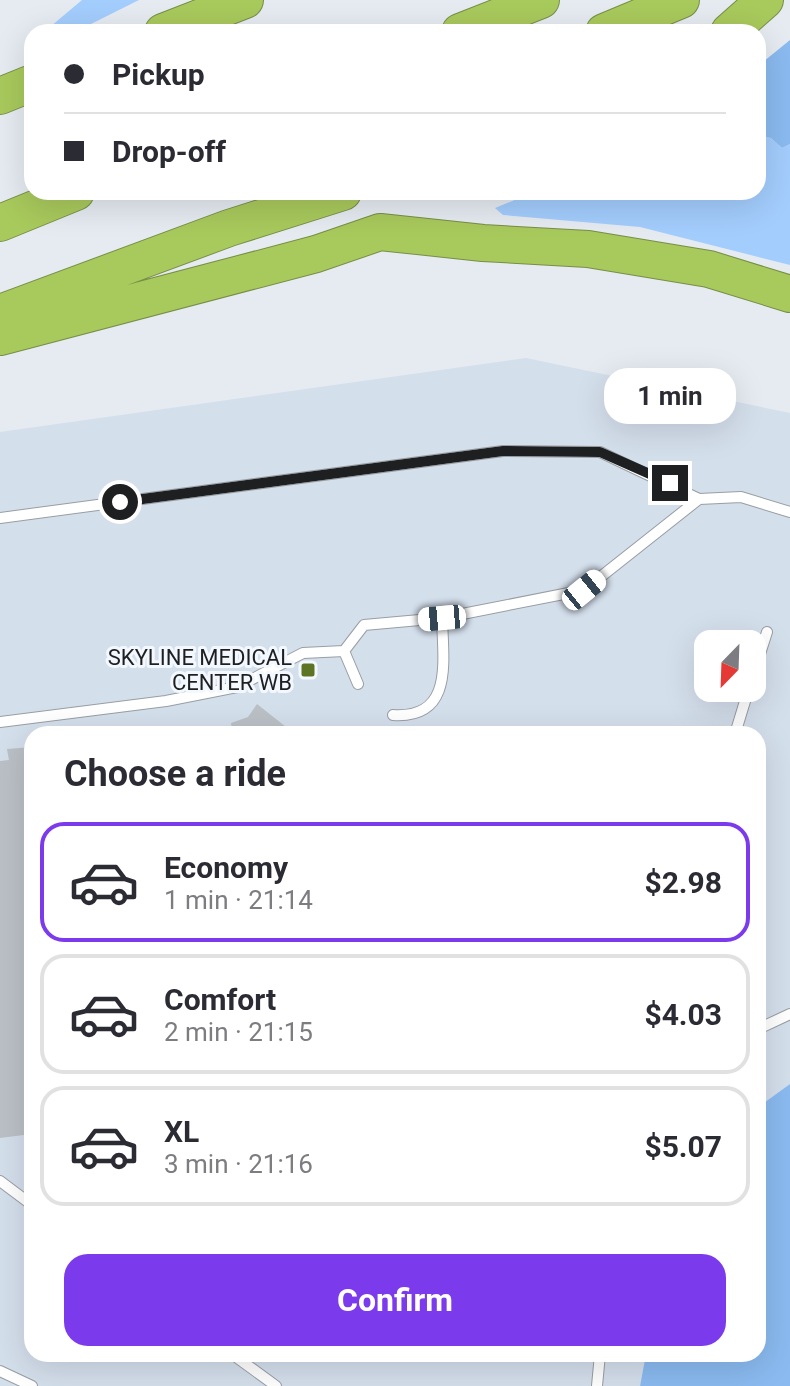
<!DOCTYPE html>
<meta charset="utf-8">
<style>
:root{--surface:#fff;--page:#f2f2f3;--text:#2b2b33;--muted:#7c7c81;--line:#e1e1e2;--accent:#7c3aed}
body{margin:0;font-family:Roboto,sans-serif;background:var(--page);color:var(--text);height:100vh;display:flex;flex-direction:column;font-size:30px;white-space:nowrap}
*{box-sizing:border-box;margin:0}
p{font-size:26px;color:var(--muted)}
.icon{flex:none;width:44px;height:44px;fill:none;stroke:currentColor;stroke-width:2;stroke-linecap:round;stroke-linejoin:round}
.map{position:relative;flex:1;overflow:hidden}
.side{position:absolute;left:24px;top:726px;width:742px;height:636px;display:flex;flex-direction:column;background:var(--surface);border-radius:24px;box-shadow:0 8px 32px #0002}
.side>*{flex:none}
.guide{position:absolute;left:24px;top:24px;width:742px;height:176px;border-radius:24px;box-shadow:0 8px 32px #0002;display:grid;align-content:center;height:176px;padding:0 40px;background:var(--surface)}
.needle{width:52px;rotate:203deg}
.buttons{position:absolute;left:694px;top:630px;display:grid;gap:16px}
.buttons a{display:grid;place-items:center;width:72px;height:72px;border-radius:16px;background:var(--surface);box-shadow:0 8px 32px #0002;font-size:40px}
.end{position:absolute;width:36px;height:36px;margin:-18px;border:10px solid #1d1f21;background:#fff;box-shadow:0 0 0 4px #fff}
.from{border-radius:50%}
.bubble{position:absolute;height:56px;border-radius:24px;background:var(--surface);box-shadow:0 8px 32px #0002;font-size:26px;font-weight:700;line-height:56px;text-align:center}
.car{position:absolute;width:24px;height:48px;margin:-24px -12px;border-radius:10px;box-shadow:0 0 6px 2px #0007;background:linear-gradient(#fff 24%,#345 0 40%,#fff 0 76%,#345 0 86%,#fff 0)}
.guide b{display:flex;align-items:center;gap:28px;height:76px;font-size:30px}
.guide b+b{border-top:2px solid var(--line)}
.guide i{width:20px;height:20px;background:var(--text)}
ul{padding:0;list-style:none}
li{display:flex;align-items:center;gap:24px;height:120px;margin:0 16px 12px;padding:0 24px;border:4px solid var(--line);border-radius:24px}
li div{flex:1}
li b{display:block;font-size:30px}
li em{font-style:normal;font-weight:700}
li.on{border-color:var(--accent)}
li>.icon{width:72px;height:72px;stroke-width:1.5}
h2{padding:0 40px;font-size:36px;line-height:96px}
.primary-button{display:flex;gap:16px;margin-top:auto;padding:16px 40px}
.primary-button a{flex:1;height:92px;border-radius:24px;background:var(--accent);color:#fff;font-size:32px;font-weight:700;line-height:92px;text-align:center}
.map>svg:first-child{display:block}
.built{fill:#d4dfec;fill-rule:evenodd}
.green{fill:#a3cdfd}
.forest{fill:#8abaf0}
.building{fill:#bbc0c6}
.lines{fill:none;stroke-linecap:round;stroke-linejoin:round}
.service-casing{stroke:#989ea3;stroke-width:12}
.motorway-casing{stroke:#778e47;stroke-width:38}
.service{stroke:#fff;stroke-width:10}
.motorway{stroke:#a8c95c;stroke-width:36}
.route{stroke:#1d1f21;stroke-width:10}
.poi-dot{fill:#5d7425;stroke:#f3f8ff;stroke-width:3}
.labels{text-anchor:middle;stroke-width:6;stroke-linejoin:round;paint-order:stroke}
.poi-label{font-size:22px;fill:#1d1f21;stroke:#f3f8ff;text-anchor:end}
</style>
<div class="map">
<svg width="790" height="1386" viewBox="0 0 790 1386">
<rect width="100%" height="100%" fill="#e5ebf1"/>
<path class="built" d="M526 358 790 413V1084L758 1107V734H32V1354H646L640 1386H0V432ZM708 644H752V688H708Z"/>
<path class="green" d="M82 0H139L75 32H44Z
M758 136 771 138 782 148 790 144V265L640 227 503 215 495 208 534 192H758Z"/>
<path class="forest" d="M790 40V144L782 148 771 138 758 136V66Z
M790 1084V1386H640L646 1354H758V1107Z"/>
<path class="building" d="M257 704 295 734H217L232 730 231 723 248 717Z
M32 747V1134L0 1138V761L9 760 7 749Z"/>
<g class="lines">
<g class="service-casing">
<path id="service" d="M0 518 503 451 600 452 699 499 741 497 790 512
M344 651 358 684
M752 679 767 632
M393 715C454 719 443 661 442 618
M0 722 166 701 237 687 303 653 344 651 364 625 442 618 584 590 699 499
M735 734 749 688
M758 1029 790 1014
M0 1181 32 1205
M232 1354 276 1386
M0 1371 32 1386
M597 1386 600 1354"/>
</g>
<g class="motorway-casing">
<path id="motorway" d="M163 32 245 0
M460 32 541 0
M604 32 681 0
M729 32 765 0
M0 96 32 83
M0 223 76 192
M0 313 229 228 343 192
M0 337 316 254 380 232 483 243 588 249 709 269 790 294"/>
</g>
<use href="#service" class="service"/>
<use href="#motorway" class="motorway"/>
</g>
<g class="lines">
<path class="route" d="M120 502 503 451 600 452 670 483"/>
</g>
<rect class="poi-dot" x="300" y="662" width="16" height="16" rx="4"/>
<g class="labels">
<g class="poi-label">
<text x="292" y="665">SKYLINE MEDICAL<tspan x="292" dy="25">CENTER WB</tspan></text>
</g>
</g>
</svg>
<div class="buttons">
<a><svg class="needle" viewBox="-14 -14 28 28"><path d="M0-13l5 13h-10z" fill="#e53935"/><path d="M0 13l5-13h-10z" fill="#7c7c81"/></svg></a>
</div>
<i class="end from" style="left:120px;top:502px"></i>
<i class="end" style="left:670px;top:483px"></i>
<div class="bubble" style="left:604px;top:368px;width:132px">1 min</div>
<i class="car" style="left:584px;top:590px;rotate:51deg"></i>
<i class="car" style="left:442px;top:618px;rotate:265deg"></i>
<div class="guide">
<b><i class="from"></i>Pickup</b>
<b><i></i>Drop-off</b>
</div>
<section class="side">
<h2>Choose a ride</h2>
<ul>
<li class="on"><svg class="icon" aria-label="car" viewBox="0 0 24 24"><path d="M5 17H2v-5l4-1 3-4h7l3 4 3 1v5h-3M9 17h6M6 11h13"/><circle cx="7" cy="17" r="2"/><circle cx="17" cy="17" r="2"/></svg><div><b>Economy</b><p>1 min · 21:14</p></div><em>$2.98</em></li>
<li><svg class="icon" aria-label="car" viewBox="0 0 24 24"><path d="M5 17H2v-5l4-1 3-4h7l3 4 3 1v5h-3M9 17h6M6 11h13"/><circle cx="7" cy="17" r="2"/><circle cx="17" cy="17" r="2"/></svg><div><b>Comfort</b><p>2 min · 21:15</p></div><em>$4.03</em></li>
<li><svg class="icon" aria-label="car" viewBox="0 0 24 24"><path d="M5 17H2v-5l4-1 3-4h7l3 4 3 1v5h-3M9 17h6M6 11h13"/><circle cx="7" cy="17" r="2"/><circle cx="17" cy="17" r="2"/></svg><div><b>XL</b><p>3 min · 21:16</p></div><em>$5.07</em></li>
</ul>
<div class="primary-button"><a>Confirm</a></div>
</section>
</div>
